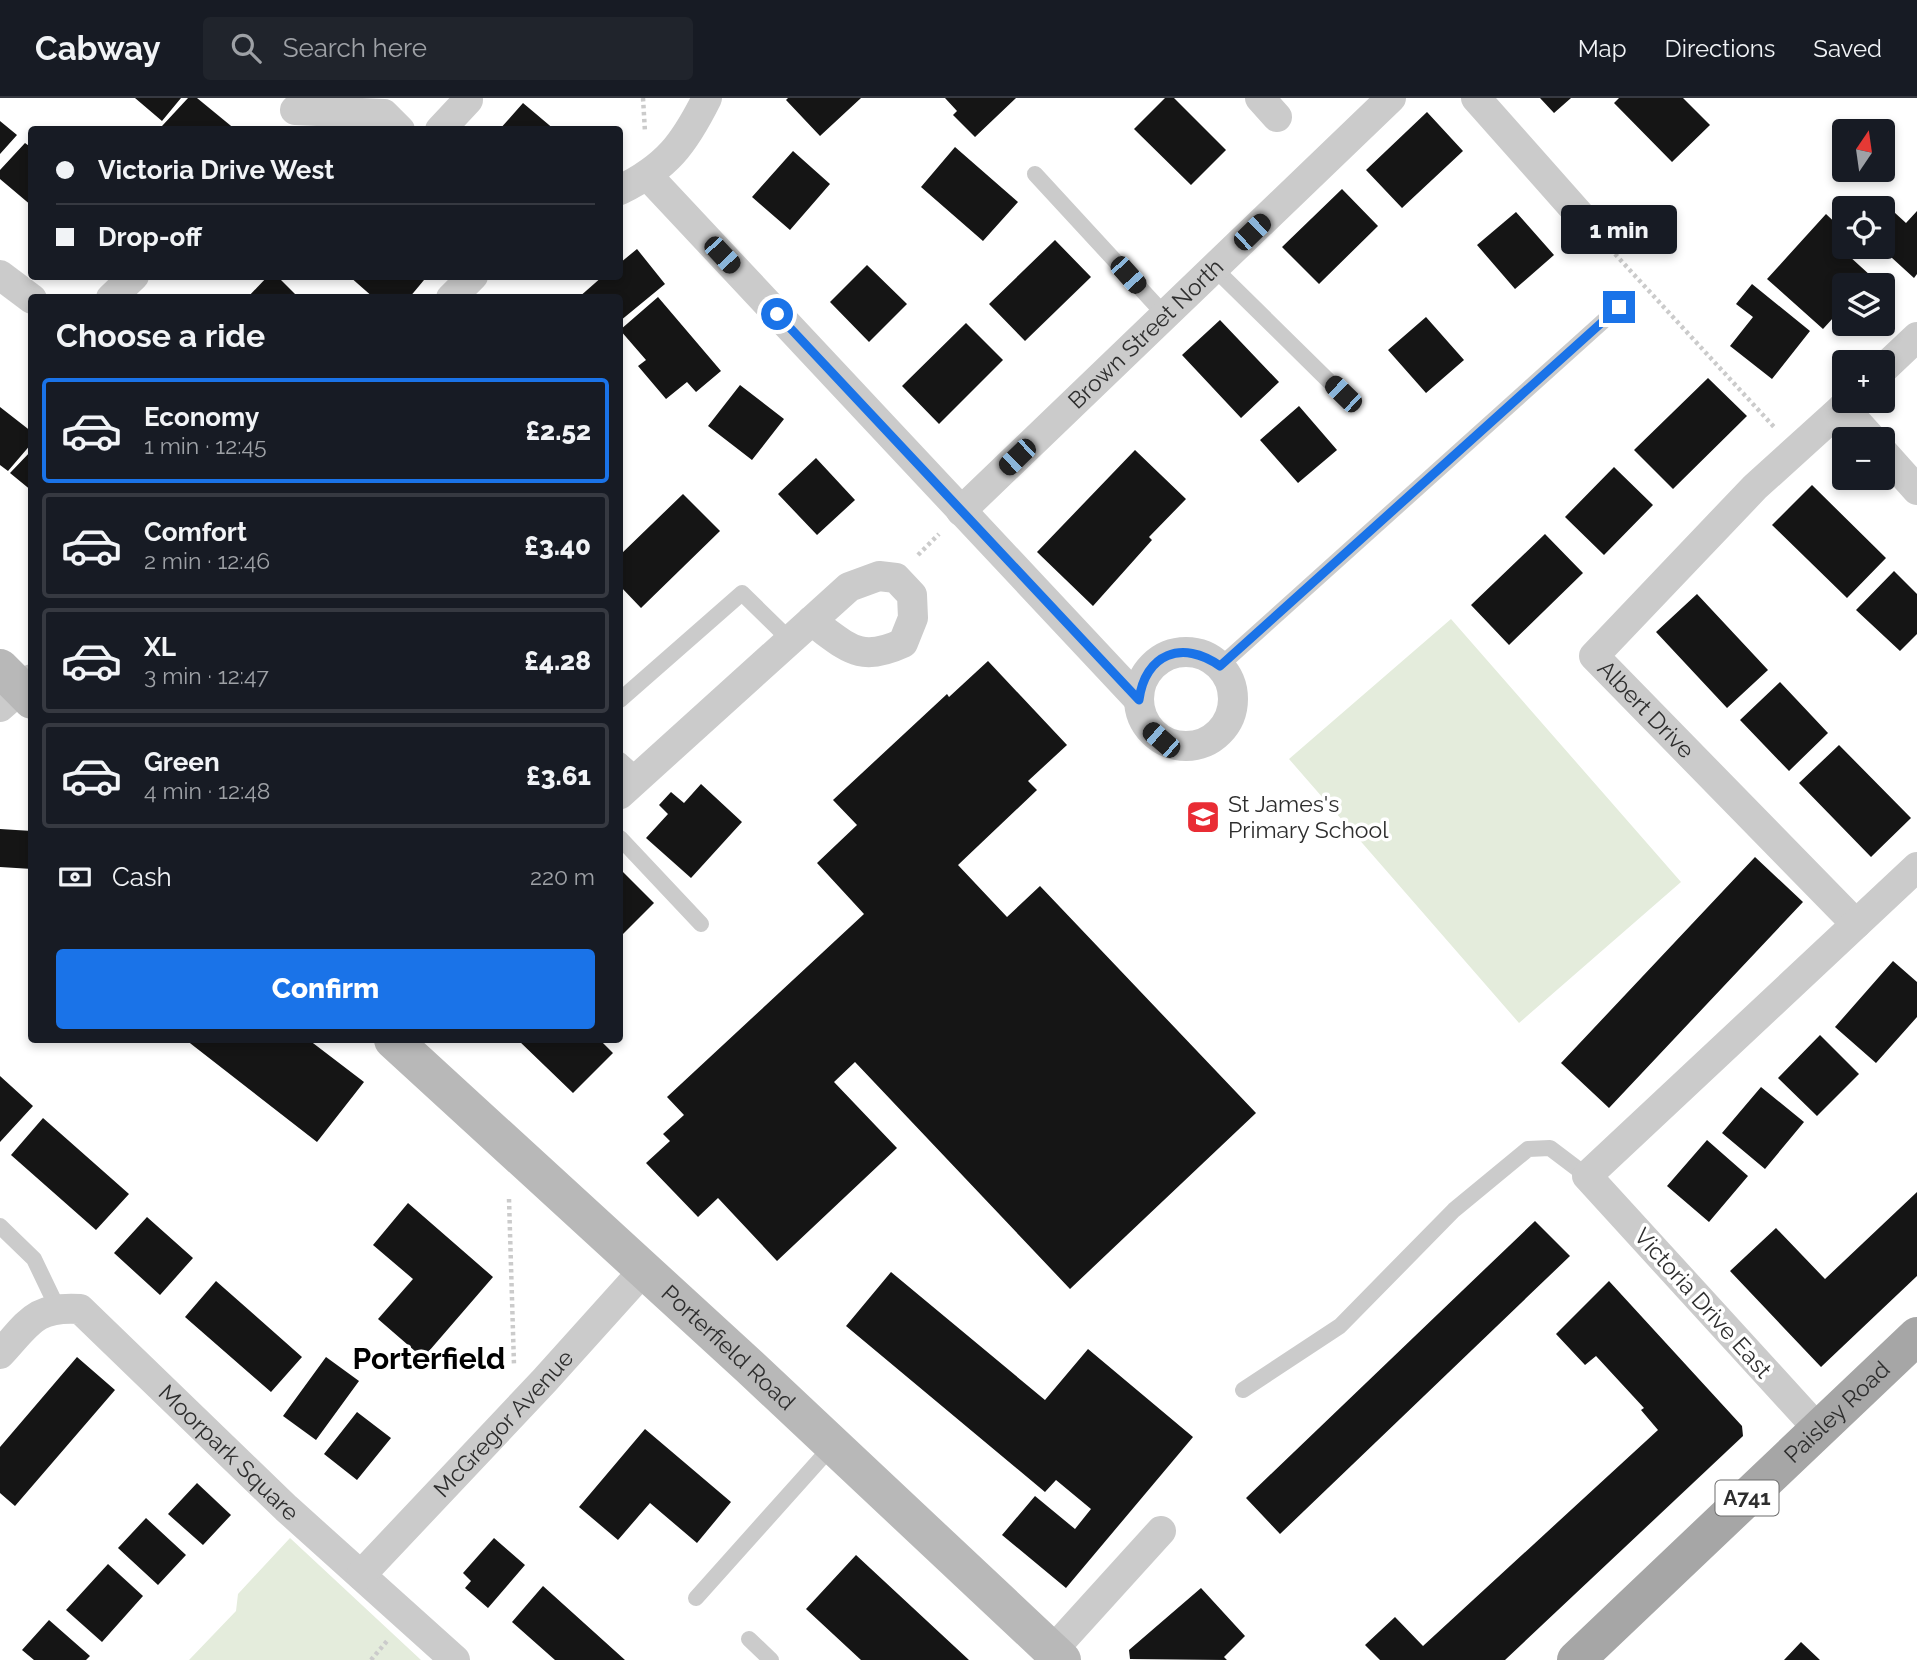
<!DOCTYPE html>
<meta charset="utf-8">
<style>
:root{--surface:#171b24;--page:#20242c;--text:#f1f3f6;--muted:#9ea1a6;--line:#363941;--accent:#1a73e8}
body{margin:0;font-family:Raleway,sans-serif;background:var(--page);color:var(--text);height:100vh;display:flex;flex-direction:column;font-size:26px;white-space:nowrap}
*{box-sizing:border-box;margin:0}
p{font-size:23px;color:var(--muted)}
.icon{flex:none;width:38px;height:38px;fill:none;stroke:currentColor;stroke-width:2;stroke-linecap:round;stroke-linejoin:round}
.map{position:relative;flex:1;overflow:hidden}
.sheet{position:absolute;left:28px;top:196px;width:595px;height:749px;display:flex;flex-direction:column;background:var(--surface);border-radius:7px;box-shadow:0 4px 10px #0003}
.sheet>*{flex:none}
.top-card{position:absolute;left:28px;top:28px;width:595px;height:154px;border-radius:7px;box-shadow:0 4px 10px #0003;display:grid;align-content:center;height:154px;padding:0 28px;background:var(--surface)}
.needle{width:46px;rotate:13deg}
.tools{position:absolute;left:1832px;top:21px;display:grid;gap:14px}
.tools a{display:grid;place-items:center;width:63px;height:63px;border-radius:7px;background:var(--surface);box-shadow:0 4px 10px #0003;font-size:35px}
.end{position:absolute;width:32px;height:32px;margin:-16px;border:9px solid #1a73e8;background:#fff;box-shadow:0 0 0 4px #fff}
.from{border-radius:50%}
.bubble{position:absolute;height:49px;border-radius:7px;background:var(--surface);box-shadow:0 4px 10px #0003;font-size:23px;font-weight:800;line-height:49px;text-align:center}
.car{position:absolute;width:21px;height:42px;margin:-21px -10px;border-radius:9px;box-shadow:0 0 5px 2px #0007;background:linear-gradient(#222 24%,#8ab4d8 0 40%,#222 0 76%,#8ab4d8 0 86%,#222 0)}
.top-card b{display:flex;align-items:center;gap:24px;height:66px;font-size:26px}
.top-card b+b{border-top:2px solid var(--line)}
.top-card i{width:18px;height:18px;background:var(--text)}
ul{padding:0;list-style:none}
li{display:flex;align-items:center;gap:21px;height:105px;margin:0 14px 10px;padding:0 14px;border:4px solid var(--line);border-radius:7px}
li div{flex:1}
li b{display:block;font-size:26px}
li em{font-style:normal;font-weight:800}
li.current{border-color:var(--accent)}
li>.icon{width:63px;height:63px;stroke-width:1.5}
h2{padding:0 28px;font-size:32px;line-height:84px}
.pay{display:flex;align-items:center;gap:18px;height:77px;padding:0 28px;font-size:26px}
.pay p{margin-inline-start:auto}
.primary-button{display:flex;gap:14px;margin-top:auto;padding:14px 28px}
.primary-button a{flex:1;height:80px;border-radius:7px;background:var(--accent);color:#fff;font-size:28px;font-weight:800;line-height:80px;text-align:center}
header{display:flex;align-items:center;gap:42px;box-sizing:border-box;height:98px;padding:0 35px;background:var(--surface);border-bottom:2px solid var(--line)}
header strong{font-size:33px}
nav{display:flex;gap:38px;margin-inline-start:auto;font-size:24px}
.search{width:490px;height:63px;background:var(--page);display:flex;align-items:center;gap:18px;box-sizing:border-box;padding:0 24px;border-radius:7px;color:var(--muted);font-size:26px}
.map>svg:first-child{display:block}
.green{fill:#e4ecdc}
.building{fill:#151515}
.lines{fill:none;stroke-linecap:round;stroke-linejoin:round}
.path{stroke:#cbcbcb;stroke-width:4.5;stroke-dasharray:3.5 3.5;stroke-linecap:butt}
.lane{stroke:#cbcbcb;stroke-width:16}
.street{stroke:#cbcbcb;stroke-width:30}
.secondary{stroke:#b8b8b8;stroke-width:38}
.primary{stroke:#a6a6a6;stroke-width:38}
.route{stroke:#1a73e8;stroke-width:9}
.labels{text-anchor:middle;stroke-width:7;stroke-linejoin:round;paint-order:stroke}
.shield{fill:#fff;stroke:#6d6d6d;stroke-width:2}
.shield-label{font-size:21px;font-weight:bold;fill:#2e2e2e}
.street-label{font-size:23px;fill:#2e2e2e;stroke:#fff}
.poi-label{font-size:23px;fill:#2e2e2e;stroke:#fff;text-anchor:start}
.district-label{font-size:30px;font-weight:bold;fill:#000;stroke:#fff}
</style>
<header>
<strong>Cabway</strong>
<div class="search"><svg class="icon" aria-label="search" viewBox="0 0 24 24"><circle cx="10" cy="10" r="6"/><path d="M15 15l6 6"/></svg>Search here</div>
<nav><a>Map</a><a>Directions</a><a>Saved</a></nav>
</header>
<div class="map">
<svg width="1917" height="1562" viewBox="0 0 1917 1562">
<rect width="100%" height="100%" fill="#fff"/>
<path class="green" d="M1451 521 1681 784 1519 925 1289 661Z
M290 1440 421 1562H189L236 1513 238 1496Z"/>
<path class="building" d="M135 0H181L162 23Z
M188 0H197L236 32H166L162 28Z
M788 0H861L820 38 786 2Z
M945 0H1016L975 39 953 17 957 13Z
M1165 0H1174L1226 52 1191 87 1134 31Z
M1540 0H1571L1554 15Z
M1619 0H1683L1710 27 1672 64 1614 5Z
M523 5 555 32H499Z
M1427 14 1463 53 1402 110 1366 72Z
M0 23 17 37 0 56Z
M25 45 32 50V108L0 81V72Z
M955 49 1018 104 983 143 921 89Z
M793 53 830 86 790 132 752 99Z
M1342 91 1378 128 1319 186 1282 149Z
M1917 113V176L1914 180 1880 149 1891 138 1883 126 1894 114 1906 125Z
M1516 114 1554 157 1515 191 1477 147Z
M1826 116 1844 133V139L1837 147 1871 178 1863 187H1844V208L1823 231 1767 181Z
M1055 142 1091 179 1025 243 989 206Z
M637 151 665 186 620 223V200H578L603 178H620V165Z
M867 167 907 206 869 244 830 204Z
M268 178H277L299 200H247Z
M349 178H419L424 182 409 200H374Z
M1752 186 1810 233 1772 281 1730 248 1753 219 1736 206Z
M658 199 721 273 696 294 687 284 666 301 638 268 646 262 620 232Z
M1426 219 1464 262 1426 295 1388 252Z
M1220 222 1279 284 1241 320 1182 257Z
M966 225 1003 262 939 326 902 288Z
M1708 280 1747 318 1673 391 1634 352Z
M740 287 784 321 752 362 708 328Z
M1299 308 1337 352 1298 385 1260 342Z
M0 309 32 334V345L8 373 0 367Z
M32 352V393L10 375Z
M1135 352 1186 401 1149 439 1152 442 1093 508 1037 454Z
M816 360 855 402 817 437 778 396Z
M1614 369 1653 407 1604 457 1565 419Z
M1812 387 1886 460 1847 500 1772 427Z
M683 396 720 433 641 510 620 488V457Z
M1545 436 1583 475 1509 547 1471 507Z
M1894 473 1917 496V536L1900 553 1856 512Z
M1697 496 1768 572 1727 610 1656 534Z
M988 563 1067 647 1028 683 1037 692 958 767 1007 819 1040 788 1256 1015 1070 1191 855 964 834 984 897 1050 777 1163 718 1100 698 1119 646 1065 670 1043 663 1036 684 1017 667 999 864 816 817 765 857 727 833 702 947 596 949 599Z
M1780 584 1828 635 1789 673 1740 622Z
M1839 647 1911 720 1871 759 1799 685Z
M701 686 742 724 691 780 646 740 668 716 659 707 671 694 684 705Z
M0 731 32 733V771L0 769Z
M1755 759 1803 804 1609 1010 1561 965Z
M620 771 654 805 620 839Z
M1893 863 1917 884V919L1876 965 1835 929Z
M1820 937 1859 976 1817 1018 1778 980Z
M186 942H309L364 984 317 1044Z
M518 942H600L613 955 573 995Z
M0 978 33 1008 0 1044Z
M1761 989 1804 1024 1765 1071 1722 1035Z
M43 1020 129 1096 96 1132 11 1057Z
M1707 1042 1748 1078 1709 1124 1667 1088Z
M1917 1094V1178L1821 1269 1730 1173 1776 1130 1825 1181Z
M408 1105 493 1179 423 1260 378 1221 413 1181 373 1147Z
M147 1119 193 1160 160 1197 114 1155Z
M1535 1123 1570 1158 1280 1436 1246 1400Z
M891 1174 1045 1302 1088 1251 1193 1339 1066 1490 1002 1437 1035 1398 1075 1431 1091 1411 1056 1382 1045 1394 846 1228Z
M216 1183 302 1259 271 1294 185 1219Z
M1609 1183 1742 1328 1743 1338 1505 1562H1380L1365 1547 1395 1519 1423 1548 1658 1332 1641 1312 1644 1310 1596 1258 1585 1267 1556 1236Z
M77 1259 115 1292 15 1408 0 1395V1349Z
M326 1259 359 1283 316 1342 283 1318Z
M357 1314 391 1340 357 1382 324 1356Z
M645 1331 731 1404 697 1445 650 1405 618 1442 579 1409Z
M197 1385 231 1417 203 1447 168 1416Z
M146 1420 186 1457 158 1487 118 1450Z
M494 1440 525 1467 488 1510 465 1490 471 1483 463 1475Z
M856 1457 969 1562H861L806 1511Z
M108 1466 143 1498 102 1544 66 1512Z
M543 1488 625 1562H555L512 1524Z
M1201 1490 1245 1538 1224 1559 1227 1562 1130 1561 1129 1552Z
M49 1522 90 1558 86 1562H34L22 1552Z
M1801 1544 1820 1562H1784Z"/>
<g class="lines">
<path class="path" d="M643 0 645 34
M1615 156 1775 330
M918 457 939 436
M509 1101 514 1267
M371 1562 387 1543"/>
<path class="lane" d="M1035 76 1165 217
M1214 170 1343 297
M1220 568 1619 209
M620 602 742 495 790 542
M620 662 638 678
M620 740 701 826
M0 1128 34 1161 57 1209
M1243 1292 1340 1228 1454 1112 1528 1051 1550 1050 1587 1078
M696 1500 833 1347
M749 1541 771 1562"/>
<g class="street">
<path d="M1260 0 1277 19"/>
<path d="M1476 0 1593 132"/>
<path d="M295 12 384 16 400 32"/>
<path d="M440 32 468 2"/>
<path d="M648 78 1139 602"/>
<path d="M620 92C667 69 684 46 707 0"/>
<path d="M0 177 32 201"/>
<path d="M111 200 134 178"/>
<path d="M451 200 473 178"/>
<path d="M1883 271 1917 239"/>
<path id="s1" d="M1850 303 1755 389 1594 558 1856 826"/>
<path d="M1843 309 1872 341"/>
<path d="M1883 354 1917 392"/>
<path id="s2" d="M961 413 1391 0"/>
<circle cx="1186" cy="601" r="47"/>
<path d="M0 609 32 581"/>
<path d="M620 696 849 489 879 478 896 480 912 497 913 520 903 545C858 566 847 548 811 523"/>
<path id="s3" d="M0 1256C29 1225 34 1208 80 1211L286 1410 455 1562"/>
<path d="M1819 1332 1587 1078 1917 769"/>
<path id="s4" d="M361 1477 544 1283 644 1172"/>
<path d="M1052 1553 1161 1433"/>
</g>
<g class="secondary">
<path d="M0 570 32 602"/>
<path id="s5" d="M393 942 750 1269 1062 1562"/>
</g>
<path class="primary" id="s6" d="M1576 1562 1917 1238"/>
</g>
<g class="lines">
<path class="route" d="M777 216 1139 602C1145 556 1182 541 1220 568L1619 209"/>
</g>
<defs>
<g id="school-square" transform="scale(1.75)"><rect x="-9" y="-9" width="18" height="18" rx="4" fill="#e92c34" stroke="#fff"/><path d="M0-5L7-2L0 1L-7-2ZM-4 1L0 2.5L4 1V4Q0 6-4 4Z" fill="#fff"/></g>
</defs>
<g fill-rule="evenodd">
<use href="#school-square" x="1203" y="719"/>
</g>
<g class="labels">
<rect class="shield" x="1715.5" y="1382.5" width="63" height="35" rx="5"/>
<g class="shield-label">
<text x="1747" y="1407">A741</text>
</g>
<g class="street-label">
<text dy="8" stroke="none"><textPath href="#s2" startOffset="256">Brown Street North</textPath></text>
<text dy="8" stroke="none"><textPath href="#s1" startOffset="436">Albert Drive</textPath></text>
<text transform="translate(1703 1205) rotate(48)" y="8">Victoria Drive East</text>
<text dy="8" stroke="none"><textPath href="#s5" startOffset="455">Porterfield Road</textPath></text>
<text dy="8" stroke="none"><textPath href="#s6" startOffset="360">Paisley Road</textPath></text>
<text dy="8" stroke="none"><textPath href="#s4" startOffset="208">McGregor Avenue</textPath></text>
<text dy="8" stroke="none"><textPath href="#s3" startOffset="304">Moorpark Square</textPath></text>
</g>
<g class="poi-label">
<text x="1228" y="714">St James's<tspan x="1228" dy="26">Primary School</tspan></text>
</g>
<g class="district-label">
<text x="429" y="1271">Porterfield</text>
</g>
</g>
</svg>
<div class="tools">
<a><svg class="needle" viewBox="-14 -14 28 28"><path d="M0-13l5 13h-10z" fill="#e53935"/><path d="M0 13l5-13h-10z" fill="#9ea1a6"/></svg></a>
<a><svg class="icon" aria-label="locate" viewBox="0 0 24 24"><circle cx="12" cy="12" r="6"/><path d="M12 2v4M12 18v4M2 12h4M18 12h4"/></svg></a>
<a><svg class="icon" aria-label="layers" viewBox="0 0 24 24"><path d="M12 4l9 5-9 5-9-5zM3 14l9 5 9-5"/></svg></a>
<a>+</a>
<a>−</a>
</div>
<i class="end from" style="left:777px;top:216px"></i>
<i class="end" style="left:1619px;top:209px"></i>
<div class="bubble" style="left:1561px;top:107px;width:116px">1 min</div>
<i class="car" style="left:1252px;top:134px;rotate:46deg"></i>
<i class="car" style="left:722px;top:157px;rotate:137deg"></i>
<i class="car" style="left:1128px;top:177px;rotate:138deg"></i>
<i class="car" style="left:1343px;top:296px;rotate:314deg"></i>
<i class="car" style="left:1017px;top:359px;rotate:226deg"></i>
<i class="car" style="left:1161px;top:642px;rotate:311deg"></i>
<div class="top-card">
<b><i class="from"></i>Victoria Drive West</b>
<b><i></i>Drop-off</b>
</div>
<section class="sheet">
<h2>Choose a ride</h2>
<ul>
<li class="current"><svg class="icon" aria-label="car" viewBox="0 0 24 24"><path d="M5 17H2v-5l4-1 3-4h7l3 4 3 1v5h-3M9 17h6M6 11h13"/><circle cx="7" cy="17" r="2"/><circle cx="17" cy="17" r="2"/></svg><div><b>Economy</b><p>1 min · 12:45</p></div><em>£2.52</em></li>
<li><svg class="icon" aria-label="car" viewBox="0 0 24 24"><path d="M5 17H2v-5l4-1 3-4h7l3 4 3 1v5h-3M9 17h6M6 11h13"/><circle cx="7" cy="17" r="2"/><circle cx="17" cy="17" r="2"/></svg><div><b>Comfort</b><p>2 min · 12:46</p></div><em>£3.40</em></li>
<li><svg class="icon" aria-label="car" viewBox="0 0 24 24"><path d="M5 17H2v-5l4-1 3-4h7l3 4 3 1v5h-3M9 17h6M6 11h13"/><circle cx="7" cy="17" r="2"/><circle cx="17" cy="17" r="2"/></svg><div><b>XL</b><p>3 min · 12:47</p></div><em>£4.28</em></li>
<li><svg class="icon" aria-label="car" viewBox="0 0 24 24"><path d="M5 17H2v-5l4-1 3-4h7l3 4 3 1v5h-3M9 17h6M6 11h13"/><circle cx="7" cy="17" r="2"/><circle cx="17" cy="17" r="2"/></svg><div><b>Green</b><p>4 min · 12:48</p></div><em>£3.61</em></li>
</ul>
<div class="pay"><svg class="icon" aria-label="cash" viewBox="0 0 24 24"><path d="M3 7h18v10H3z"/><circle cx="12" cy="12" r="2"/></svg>Cash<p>220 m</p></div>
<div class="primary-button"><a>Confirm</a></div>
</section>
</div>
